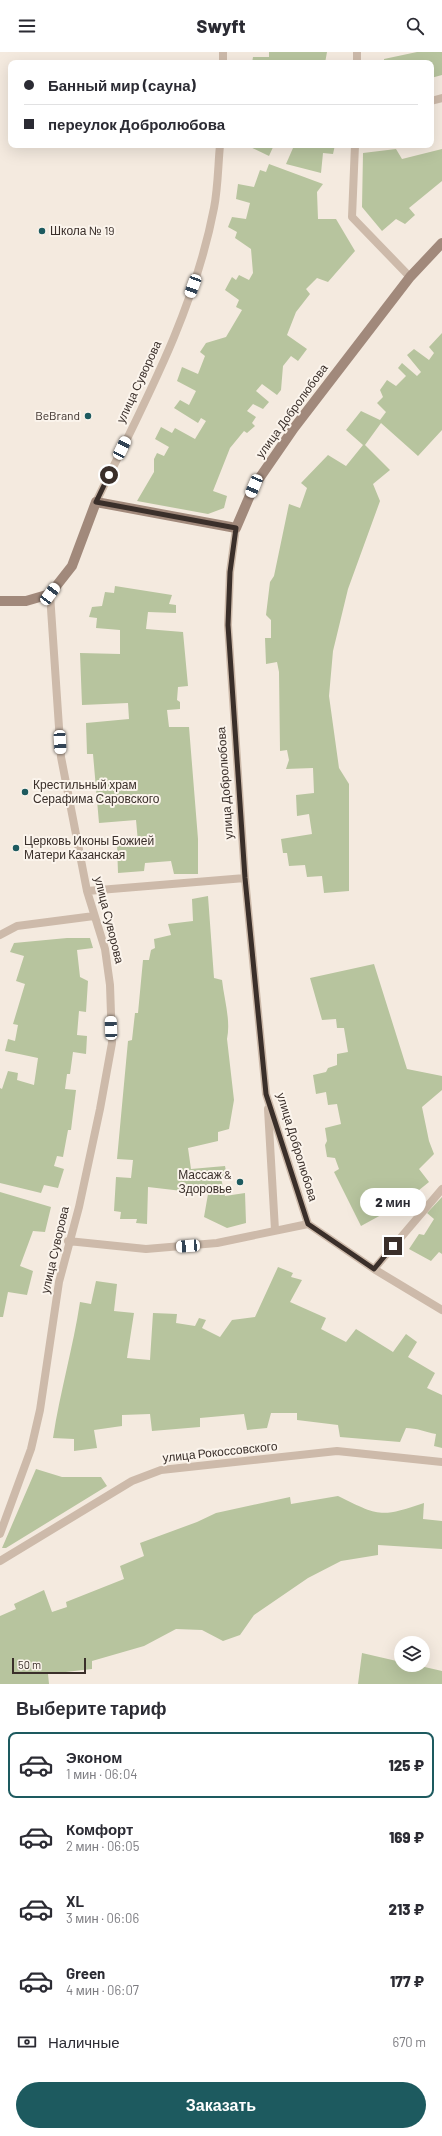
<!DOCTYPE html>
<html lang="ru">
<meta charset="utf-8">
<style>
:root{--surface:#fff;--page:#f2f2f3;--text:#2b2b33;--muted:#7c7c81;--line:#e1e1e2;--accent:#1d5a5f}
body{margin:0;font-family:Barlow,sans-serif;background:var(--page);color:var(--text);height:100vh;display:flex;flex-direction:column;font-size:15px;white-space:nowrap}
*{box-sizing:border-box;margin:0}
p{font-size:13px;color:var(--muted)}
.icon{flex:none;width:22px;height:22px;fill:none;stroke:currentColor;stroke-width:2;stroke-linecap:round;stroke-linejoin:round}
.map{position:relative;height:1632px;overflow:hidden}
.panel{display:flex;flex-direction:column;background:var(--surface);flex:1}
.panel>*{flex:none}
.banner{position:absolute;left:8px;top:8px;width:426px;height:88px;border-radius:8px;box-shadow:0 4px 16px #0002;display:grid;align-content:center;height:88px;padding:0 16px;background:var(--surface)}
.tools{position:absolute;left:394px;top:1584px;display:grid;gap:8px}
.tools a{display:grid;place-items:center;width:36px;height:36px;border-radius:50%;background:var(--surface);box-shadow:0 4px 16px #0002;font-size:20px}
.scale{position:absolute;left:12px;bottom:10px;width:74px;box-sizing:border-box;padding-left:4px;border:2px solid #3a2f2a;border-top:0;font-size:11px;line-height:14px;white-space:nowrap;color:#3a2f2a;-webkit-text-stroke:3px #fbf4ec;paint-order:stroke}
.end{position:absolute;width:18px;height:18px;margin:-9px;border:5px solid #3a2f2a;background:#fff;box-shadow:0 0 0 2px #fff}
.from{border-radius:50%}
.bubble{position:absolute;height:28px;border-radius:14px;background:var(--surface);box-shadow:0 4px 16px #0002;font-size:13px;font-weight:800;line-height:28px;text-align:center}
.car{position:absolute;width:12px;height:24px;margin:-12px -6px;border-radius:5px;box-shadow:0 0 3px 1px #0007;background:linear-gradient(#fff 24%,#345 0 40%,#fff 0 76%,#345 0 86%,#fff 0)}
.banner b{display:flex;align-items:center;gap:14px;height:38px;font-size:15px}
.banner b+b{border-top:1px solid var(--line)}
.banner i{width:10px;height:10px;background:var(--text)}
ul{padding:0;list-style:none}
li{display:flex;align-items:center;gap:12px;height:66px;margin:0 8px 6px;padding:0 8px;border:2px solid transparent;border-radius:8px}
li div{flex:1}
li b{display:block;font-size:15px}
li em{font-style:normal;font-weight:800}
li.on{border-color:var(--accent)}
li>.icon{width:36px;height:36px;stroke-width:1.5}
h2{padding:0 16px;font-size:18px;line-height:48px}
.pay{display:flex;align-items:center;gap:10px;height:44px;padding:0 16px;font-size:15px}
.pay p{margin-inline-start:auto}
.action{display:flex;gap:8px;margin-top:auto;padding:8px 16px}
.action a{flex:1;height:46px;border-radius:24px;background:var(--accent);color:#fff;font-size:16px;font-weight:800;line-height:46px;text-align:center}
header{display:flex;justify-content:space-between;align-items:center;height:52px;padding:0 16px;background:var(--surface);font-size:18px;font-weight:800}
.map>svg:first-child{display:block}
.green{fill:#b7c49e}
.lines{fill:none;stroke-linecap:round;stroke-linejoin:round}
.street{stroke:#cdbaaa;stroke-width:8}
.secondary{stroke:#a1897b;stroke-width:10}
.route{stroke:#3a2f2a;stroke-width:5}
.poi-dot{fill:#1d5a5f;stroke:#fbf4ec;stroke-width:1.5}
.labels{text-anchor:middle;stroke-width:4;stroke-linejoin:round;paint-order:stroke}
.poi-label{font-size:12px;fill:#3a2f2a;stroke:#fbf4ec;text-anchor:start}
.street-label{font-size:12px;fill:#3a2f2a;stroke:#fbf4ec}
</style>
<header><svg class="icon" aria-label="menu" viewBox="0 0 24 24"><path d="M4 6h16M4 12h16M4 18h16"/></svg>Swyft<svg class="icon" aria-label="search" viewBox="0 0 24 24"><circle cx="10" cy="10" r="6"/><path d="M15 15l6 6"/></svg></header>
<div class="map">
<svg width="442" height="1632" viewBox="0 0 442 1632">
<rect width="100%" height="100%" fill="#f4eadf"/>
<path class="green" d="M269 0H327L325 11H252L253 5H269Z
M417 0H442V23L431 26V11H384V7Z
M246 93H274L269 104Z
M286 93H335L333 102 323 101 321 121 286 112 293 96Z
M396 97 402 107 442 97V129L409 156 415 163 405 172 396 167 382 179 362 155 363 101Z
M269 112 323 132 317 140 318 167H336L355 199 328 230 317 226 306 237 310 242 296 260 287 283 307 297 298 309 291 304 283 314 281 338 277 343 262 332 256 339 269 350 263 357 253 352 247 359 256 365 252 371 255 374 247 381 244 379 230 396 213 439 227 444 224 456 208 462 137 449 154 420V407L157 401 164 404 169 395 155 387 161 375 172 381 175 376 195 387 206 369 201 366 198 371 174 356 180 348 189 353 196 339 177 329 182 315 198 322 205 304 200 300 206 291 226 285 242 258 236 255 239 248 225 238 232 225 236 228 239 223 249 228 253 221 251 197 235 186 237 180 228 175 232 165 246 167 250 151 236 147 238 132 254 135 260 118 266 120Z
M442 281V378L418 404 381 371 365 393 390 418 373 432 380 449 348 537 333 599 329 644 339 716 349 732V839L324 841 322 824 307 825 305 813 289 814 287 801H283L281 787 312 782 309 762 297 764 296 743 314 741 313 716 286 717 289 708 287 698 280 699 279 620 277 610 266 612 265 586H271V568L266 563 270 530 274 524 289 452 300 456 307 436 301 431 328 403 346 414 363 393 346 378 361 359 380 368 386 360 377 351 383 345 380 338 387 328 396 334 406 324 398 316 402 311 417 324 421 320 407 303 414 297 429 308 434 301 429 295Z
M115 534 172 543 169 552 176 553V561L148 560 146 577 183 580 188 634 178 635 177 648 180 650V657L167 658 169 675H189L198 787V822H174L171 809 145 811 144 819 118 821 117 792 138 790 136 768 99 771 93 702H87L86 671 129 667 128 651 82 653 80 601 120 602V578L96 576 97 566 89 565 92 555 102 554 105 540 114 541Z
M208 844 214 926 222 928C224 947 231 968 227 987L234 1048 229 1077 218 1080V1089L188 1096 191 1117 225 1114 227 1124 221 1126 225 1144 245 1141 246 1171 227 1176 204 1165 208 1142 148 1135 147 1172 136 1171 137 1167H120L121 1160 114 1159 116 1125 131 1126 133 1108 117 1107 128 989 132 988 135 961H138L143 908H149L151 898 155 896 154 887 171 883 168 872 193 869 192 847Z
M67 886H90L93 896 77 898 80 925 88 929 86 960 79 959 77 983 87 984 86 1002 73 1000 70 1022H67L65 1037 76 1038 71 1078H68L63 1105 57 1104 54 1114 64 1117 58 1136 44 1133 41 1141 0 1131V1036L2 1037 8 1019 18 1021 17 1028 34 1033 38 1006 5 999 8 987 15 989 18 973 13 972 25 932 16 929 24 904 10 900 14 891Z
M374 912 407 1017 442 1024V1038L422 1055 429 1089 434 1102 419 1117 429 1130 403 1151 361 1174 334 1120 339 1117 335 1106 327 1105 325 1093 327 1089 325 1076 341 1072 337 1052 328 1053 326 1040 316 1042 313 1023 326 1020 328 1016 337 1013V1002L348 1000 344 976H337L336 967 322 968 310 926Z
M0 1140 51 1155 45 1180 33 1179 20 1214 33 1219 27 1243 8 1240 3 1265H0Z
M442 1145V1202L439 1200 431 1209 409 1197 419 1182 424 1183 434 1167 427 1161Z
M278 1215 293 1221 291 1225 302 1228 290 1250 326 1266 321 1277 346 1290 356 1277 393 1300 406 1282 417 1290 408 1305 435 1321 427 1336 442 1343V1396L434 1394 436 1382C425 1380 417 1376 406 1376L400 1390 340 1385 338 1373 297 1368V1361H271L267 1376 247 1378 244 1362 200 1366V1375L152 1379 150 1362 122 1363V1374L94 1378 97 1396 74 1399V1387L53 1386C60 1340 73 1296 80 1250L91 1252 96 1229 117 1232 114 1259 134 1261 127 1306 150 1308 153 1261 177 1262 176 1271 195 1274 199 1266 206 1268 202 1276 220 1285 232 1268 255 1265Z
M36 1417 62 1425H101L107 1434 6 1496H2Z
M338 1444C379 1464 380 1466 424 1451L423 1467 442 1469V1497L378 1493V1503L341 1509 308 1526 254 1563 240 1583 223 1589 202 1578 176 1577 144 1594 92 1609V1617L48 1622 49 1632H0V1564L16 1557 14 1552 44 1538 52 1560 67 1555 66 1550 124 1527 120 1514 144 1504 140 1491 197 1470 216 1461 290 1445 291 1452Z
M362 1601 401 1610V1613H416L442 1619V1632H358Z"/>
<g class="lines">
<path class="street" d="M223 11V0
M357 11V0
M431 49 442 46
M355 93 352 165 410 225
M96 450C142 355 194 261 214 156 218 136 218 114 220 93
M236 476 230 520 228 573 245 826 266 1042 308 1172 374 1217 442 1258
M87 839 245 826
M0 883 17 874 94 864
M268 1057 275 1178
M68 1189 146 1197 217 1191 308 1172
M374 1217 442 1137
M0 1482 31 1397 40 1358 59 1230 79 1155 100 1057 112 991 110 933 105 897 87 839 61 705 50 542
M0 1509 132 1429 161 1418 337 1399 442 1410"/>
<path class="secondary" d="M0 549H26L50 542 72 514 96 450 236 476 254 434 294 376 410 225 442 191"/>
</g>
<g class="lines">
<path class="route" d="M109 423 96 450 236 476 230 520 228 573 245 826 266 1042 308 1172 374 1217 393 1194"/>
</g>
<g class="poi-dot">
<circle cx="42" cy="179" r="4"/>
<circle cx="88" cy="364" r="4"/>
<circle cx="25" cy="740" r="4"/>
<circle cx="16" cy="796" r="4"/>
<circle cx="240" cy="1130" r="4"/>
</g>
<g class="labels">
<g class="poi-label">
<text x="50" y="183">Школа № 19</text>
<text x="80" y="368" text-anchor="end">BeBrand</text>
<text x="33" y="737">Крестильный храм<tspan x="33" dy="14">Серафима Саровского</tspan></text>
<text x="24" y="793">Церковь Иконы Божией<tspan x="24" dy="14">Матери Казанская</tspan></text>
<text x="232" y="1127" text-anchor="end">Массаж &amp;<tspan x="232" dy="14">Здоровье</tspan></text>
</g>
<g class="street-label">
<text transform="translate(139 330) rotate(-65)" y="4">улица Суворова</text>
<text transform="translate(292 359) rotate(-54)" y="4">улица Добролюбова</text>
<text transform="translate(225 731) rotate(-94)" y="4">улица Добролюбова</text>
<text transform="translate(109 868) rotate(76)" y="4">улица Суворова</text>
<text transform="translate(297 1095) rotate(73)" y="4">улица Добролюбова</text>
<text transform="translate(55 1198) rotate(-77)" y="4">улица Суворова</text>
<text transform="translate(220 1400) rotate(-6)" y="4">улица Рокоссовского</text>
</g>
</g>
</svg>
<div class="tools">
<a><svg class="icon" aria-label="layers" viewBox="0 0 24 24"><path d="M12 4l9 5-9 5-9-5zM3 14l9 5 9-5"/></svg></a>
</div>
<div class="scale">50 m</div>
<i class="end from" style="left:109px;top:423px"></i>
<i class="end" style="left:393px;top:1194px"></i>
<div class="bubble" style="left:360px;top:1136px;width:66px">2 мин</div>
<i class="car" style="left:193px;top:234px;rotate:200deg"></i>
<i class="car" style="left:122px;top:396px;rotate:26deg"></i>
<i class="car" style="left:254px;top:434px;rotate:203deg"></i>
<i class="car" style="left:50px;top:542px;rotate:37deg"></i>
<i class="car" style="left:60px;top:690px;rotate:177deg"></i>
<i class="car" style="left:111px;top:976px;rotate:358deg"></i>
<i class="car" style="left:188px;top:1194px;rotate:266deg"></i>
<div class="banner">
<b><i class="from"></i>Банный мир (сауна)</b>
<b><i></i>переулок Добролюбова</b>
</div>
</div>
<section class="panel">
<h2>Выберите тариф</h2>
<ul>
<li class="on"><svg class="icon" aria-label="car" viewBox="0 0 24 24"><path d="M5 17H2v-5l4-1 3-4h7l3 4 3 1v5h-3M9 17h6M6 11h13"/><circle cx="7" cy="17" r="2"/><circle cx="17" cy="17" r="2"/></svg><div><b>Эконом</b><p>1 мин · 06:04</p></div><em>125 ₽</em></li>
<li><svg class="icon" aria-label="car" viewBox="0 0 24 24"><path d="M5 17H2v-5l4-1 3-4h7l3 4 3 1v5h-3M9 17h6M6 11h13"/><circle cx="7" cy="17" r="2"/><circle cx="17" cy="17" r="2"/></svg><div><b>Комфорт</b><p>2 мин · 06:05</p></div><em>169 ₽</em></li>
<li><svg class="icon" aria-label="car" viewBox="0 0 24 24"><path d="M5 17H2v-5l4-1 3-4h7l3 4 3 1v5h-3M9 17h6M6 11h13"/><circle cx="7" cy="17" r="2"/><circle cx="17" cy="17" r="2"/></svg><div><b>XL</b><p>3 мин · 06:06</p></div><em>213 ₽</em></li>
<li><svg class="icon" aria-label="car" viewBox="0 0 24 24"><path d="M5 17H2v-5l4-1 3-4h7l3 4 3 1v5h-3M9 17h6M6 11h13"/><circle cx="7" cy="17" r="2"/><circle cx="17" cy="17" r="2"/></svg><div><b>Green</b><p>4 мин · 06:07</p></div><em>177 ₽</em></li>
</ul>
<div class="pay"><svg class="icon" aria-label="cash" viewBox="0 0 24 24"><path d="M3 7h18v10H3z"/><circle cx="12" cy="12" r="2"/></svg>Наличные<p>670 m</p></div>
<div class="action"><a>Заказать</a></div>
</section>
